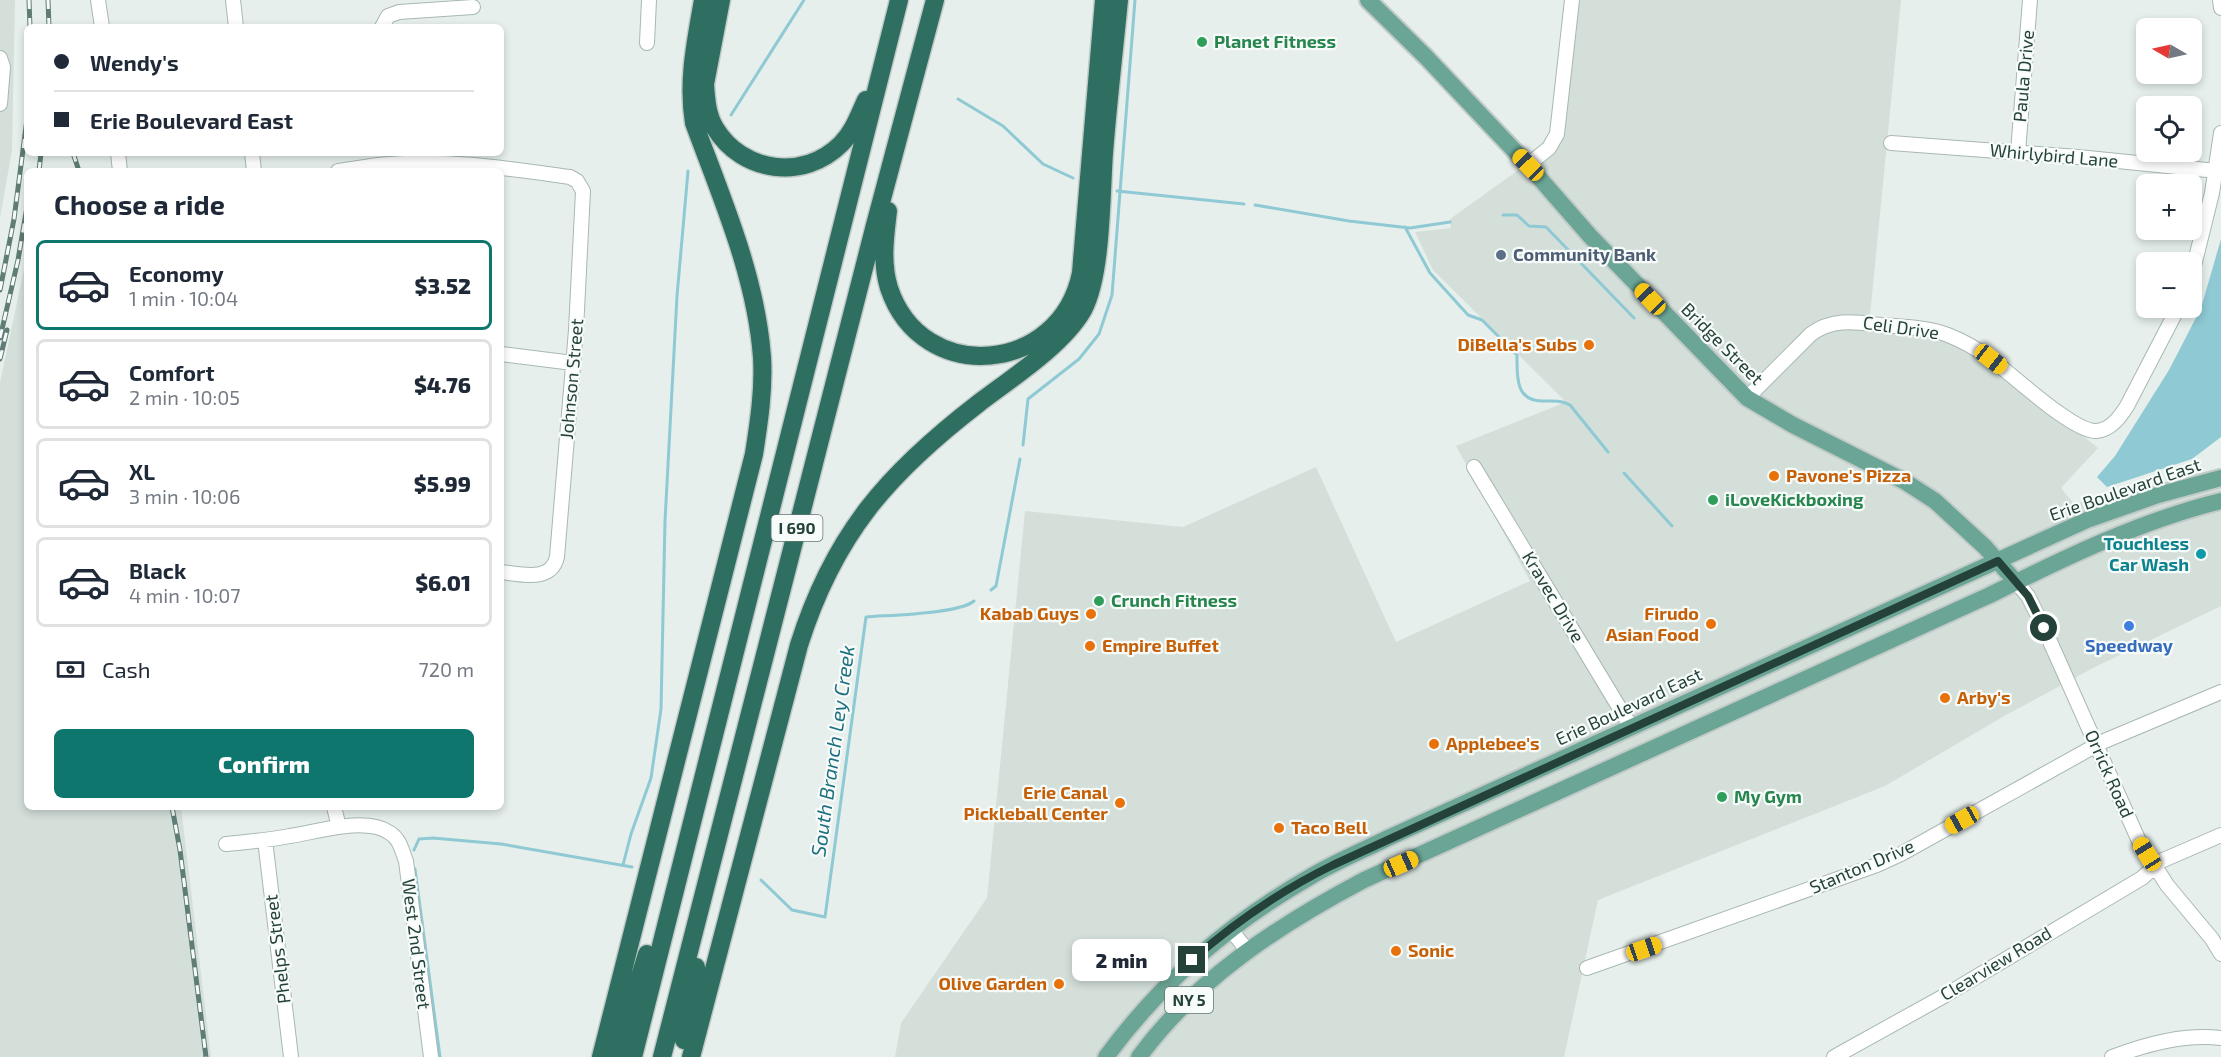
<!DOCTYPE html>
<meta charset="utf-8">
<style>
:root{--surface:#fff;--page:#f6f6f7;--text:#1f2937;--muted:#747a83;--line:#e0e1e3;--accent:#0f766e}
body{margin:0;font-family:"Exo 2",sans-serif;background:var(--page);color:var(--text);height:100vh;display:flex;flex-direction:column;font-size:22px;white-space:nowrap}
*{box-sizing:border-box;margin:0}
p{font-size:20px;color:var(--muted)}
.icon{flex:none;width:33px;height:33px;fill:none;stroke:currentColor;stroke-width:2;stroke-linecap:round;stroke-linejoin:round}
.map{position:relative;flex:1;overflow:hidden}
.details{position:absolute;left:24px;top:168px;width:480px;height:642px;display:flex;flex-direction:column;background:var(--surface);border-radius:9px;box-shadow:0 3px 9px #0003}
.details>*{flex:none}
.banner{position:absolute;left:24px;top:24px;width:480px;height:132px;border-radius:9px;box-shadow:0 3px 9px #0003;display:grid;align-content:center;height:132px;padding:0 30px;background:var(--surface)}
.needle{width:39px;rotate:279deg}
.fabs{position:absolute;left:2136px;top:18px;display:grid;gap:12px}
.fabs a{display:grid;place-items:center;width:66px;height:66px;border-radius:9px;background:var(--surface);box-shadow:0 3px 9px #0003;font-size:30px}
.end{position:absolute;width:27px;height:27px;margin:-14px;border:8px solid #24423a;background:#fff;box-shadow:0 0 0 3px #fff}
.from{border-radius:50%}
.bubble{position:absolute;height:42px;border-radius:9px;background:var(--surface);box-shadow:0 3px 9px #0003;font-size:20px;font-weight:800;line-height:42px;text-align:center}
.car{position:absolute;width:18px;height:36px;margin:-18px -9px;border-radius:8px;box-shadow:0 0 4px 2px #0007;background:linear-gradient(#f5c518 24%,#345 0 40%,#f5c518 0 76%,#345 0 86%,#f5c518 0)}
.banner b{display:flex;align-items:center;gap:21px;height:57px;font-size:22px}
.banner b+b{border-top:2px solid var(--line)}
.banner i{width:15px;height:15px;background:var(--text)}
ul{padding:0;list-style:none}
li{display:flex;align-items:center;gap:18px;height:90px;margin:0 12px 9px;padding:0 18px;border:3px solid var(--line);border-radius:9px}
li div{flex:1}
li b{display:block;font-size:22px}
li em{font-style:normal;font-weight:800}
li.on{border-color:var(--accent)}
li>.icon{width:54px;height:54px;stroke-width:1.5}
h2{padding:0 30px;font-size:27px;line-height:72px}
.pay{display:flex;align-items:center;gap:15px;height:66px;padding:0 30px;font-size:22px}
.pay p{margin-inline-start:auto}
.primary-button{display:flex;gap:12px;margin-top:auto;padding:12px 30px}
.primary-button a{flex:1;height:69px;border-radius:9px;background:var(--accent);color:#fff;font-size:24px;font-weight:800;line-height:69px;text-align:center}
.map>svg:first-child{display:block}
.built{fill:#d4dfda}
.water{fill:#8ec9d4}
.lines{fill:none;stroke-linecap:round;stroke-linejoin:round}
.stream{stroke:#8ec9d4;stroke-width:3}
.minor-casing{stroke:#a8b8b2;stroke-width:16}
.major-casing{stroke:#c2cac8;stroke-width:20}
.highway-casing{stroke:#c2cac8;stroke-width:21}
.minor{stroke:#fff;stroke-width:14}
.major{stroke:#6aa596;stroke-width:16}
.highway{stroke:#2f6f62;stroke-width:18}
.rail-casing{stroke:#5f7d75;stroke-width:5}
.rail{stroke:#f7fbf9;stroke-width:3;stroke-dasharray:9;stroke-linecap:butt}
.route{stroke:#24423a;stroke-width:8}
.leisure-dot{fill:#2e9e5b;stroke:#f7fbf9;stroke-width:2}
.service-dot{fill:#5c6f8a;stroke:#f7fbf9;stroke-width:2}
.food-dot{fill:#e8710a;stroke:#f7fbf9;stroke-width:2}
.culture-dot{fill:#0f9aa8;stroke:#f7fbf9;stroke-width:2}
.shop-dot{fill:#3f7fe0;stroke:#f7fbf9;stroke-width:2}
.labels{text-anchor:middle;stroke-width:4.5;stroke-linejoin:round;paint-order:stroke}
.shield{fill:#f7fbf9;stroke:#637a73;stroke-width:1.5}
.shield-label{font-size:16px;font-weight:bold;fill:#24423a}
.leisure-label{font-size:18px;font-weight:bold;fill:#27864d;stroke:#f7fbf9;text-anchor:start}
.street-label{font-size:18px;fill:#24423a;stroke:#f7fbf9}
.service-label{font-size:18px;font-weight:bold;fill:#4e5e75;stroke:#f7fbf9;text-anchor:start}
.food-label{font-size:18px;font-weight:bold;fill:#c56008;stroke:#f7fbf9;text-anchor:start}
.culture-label{font-size:18px;font-weight:bold;fill:#0d838f;stroke:#f7fbf9;text-anchor:end}
.shop-label{font-size:18px;font-weight:bold;fill:#366cbe;stroke:#f7fbf9}
.water-label{font-size:20px;font-style:italic;fill:#1c6f80;stroke:#f7fbf9}
</style>
<div class="map">
<svg width="2221" height="1057" viewBox="0 0 2221 1057">
<rect width="100%" height="100%" fill="#e6efeb"/>
<path class="built" d="M0 0H15L12 150 0 218Z
M1572 0H1901L1869 326 1928 334 1947 340 1992 363 2098 448 2061 488 2074 504 2221 468V606L2095 667 2006 715 1885 786 1598 900 1564 1057H895L901 1023 987 898 1025 511 1183 527 1316 467 1396 642 1530 581 1456 446 1566 402 1433 270 1415 232 1451 228 1450 219 1549 148Z
M27 255V807H181L211 1057H0V383Z"/>
<path class="water" d="M2221 239V437L2192 459 2107 487 2097 477 2115 456 2169 370 2201 308Z"/>
<g class="lines">
<path class="stream" d="M958 99 1003 126 1043 164 1073 178
M731 115 804 0
M1117 191 1244 204
M1255 205 1349 221 1410 228 1450 222
M1503 215H1517L1529 226 1546 227 1634 318
M1405 227 1430 273 1468 315 1482 320 1517 355C1517 375 1515 401 1542 401 1553 401 1560 400 1570 405L1608 452
M1023 445 1028 399 1079 359 1099 334 1112 295 1135 0
M1624 473 1672 526
M991 590 996 586 1020 459
M414 850 419 839 433 838 501 844 632 867
M623 865 631 834 651 778 661 709 665 521 677 296 688 171
M415 869 440 1057
M761 880 792 910 825 917 866 617C889 615 959 614 974 601"/>
<g class="minor-casing">
<path id="minor" d="M98 0 102 27
M233 0 236 27
M2220 0 2221 8
M382 27 388 16 399 12 473 7
M647 43 649 0
M0 58 3 67 0 104
M1891 143 2078 157 2217 171
M2018 152 2030 0
M118 153 120 171
M252 153 254 171
M1528 165 1549 148 1557 134 1572 0
M338 171C355 169 372 165 389 164 449 159 511 169 570 177L577 181 583 191 576 330 557 557C551 583 521 574 501 572
M2192 274 2212 193 2221 133
M501 354 573 363
M1747 398 1811 334C1833 318 1855 322 1881 325 1903 327 1927 327 1948 335 1963 341 1979 350 1992 360 2013 375 2073 432 2096 431 2111 430 2120 417 2127 406L2178 308
M1474 467 1631 727
M2016 582 2028 596 2044 628 2139 841 2167 885 2212 939 2221 954
M334 807 339 827
M265 840 291 1057
M226 844C247 842 269 840 290 836 317 832 366 816 390 833 400 839 402 851 406 861L431 1057
M1231 930 1247 950
M1587 968 1877 865 1901 854 2102 742 2221 692
M1834 1057 1944 996 2142 878 2161 861 2221 835
M2112 1057C2147 1044 2183 1034 2221 1038"/>
</g>
<g class="major-casing">
<path id="major" d="M1368 0 1426 57 1528 165 1590 236 1747 398 1793 425 1904 481 1935 501 1985 547 2016 582
M1106 1057C1161 982 1230 923 1310 877 1335 862 1362 851 1388 838L2087 520 2158 495 2221 478
M1139 1057C1197 978 1279 925 1364 880L1990 595C2064 558 2140 521 2221 501"/>
</g>
<g class="highway-casing">
<path id="highway" d="M721 0 705 84C706 99 707 115 715 128 742 173 804 181 841 144 854 131 859 115 866 100
M888 211C885 236 881 262 889 288 922 387 1061 374 1081 273L1104 0
M684 1040 696 967
M601 1057 754 454C759 422 764 389 762 357 756 276 722 199 694 123 687 81 696 41 703 0
M615 1057 647 954
M633 1057 899 0
M662 1057 875 225 935 0
M691 1057 799 645C834 534 888 473 979 403 1012 378 1063 345 1083 310 1102 275 1101 194 1104 153 1108 102 1114 51 1119 0"/>
</g>
<use href="#minor" class="minor"/>
<use href="#major" class="major"/>
<use href="#highway" class="highway"/>
<g class="rail-casing">
<path id="rail" d="M29 0 30 27
M48 0 49 27
M73 153 79 171
M39 171 41 153
M0 290 14 219 27 119
M0 338 18 260 27 207
M0 359 7 330
M172 807 180 850 206 1057"/>
</g>
<use href="#rail" class="rail"/>
</g>
<g class="lines">
<path class="route" d="M1192 960C1234 923 1282 890 1333 865L1998 561 2028 596 2044 628"/>
</g>
<g class="leisure-dot">
<circle cx="1202" cy="42" r="6"/>
<circle cx="1713" cy="500" r="6"/>
<circle cx="1099" cy="601" r="6"/>
<circle cx="1722" cy="797" r="6"/>
</g>
<circle class="service-dot" cx="1501" cy="255" r="6"/>
<g class="food-dot">
<circle cx="1589" cy="345" r="6"/>
<circle cx="1774" cy="476" r="6"/>
<circle cx="1091" cy="614" r="6"/>
<circle cx="1711" cy="624" r="6"/>
<circle cx="1090" cy="646" r="6"/>
<circle cx="1945" cy="698" r="6"/>
<circle cx="1434" cy="744" r="6"/>
<circle cx="1120" cy="803" r="6"/>
<circle cx="1279" cy="828" r="6"/>
<circle cx="1396" cy="951" r="6"/>
<circle cx="1059" cy="984" r="6"/>
</g>
<circle class="culture-dot" cx="2201" cy="554" r="6"/>
<circle class="shop-dot" cx="2129" cy="626" r="6"/>
<g class="labels">
<g class="shield">
<rect x="771.5" y="515" width="51" height="26" rx="4.5"/>
<rect x="1165" y="987" width="48" height="26" rx="4.5"/>
</g>
<g class="shield-label">
<text x="797" y="534">I 690</text>
<text x="1189" y="1006">NY 5</text>
</g>
<g class="leisure-label">
<text x="1214" y="48">Planet Fitness</text>
<text x="1725" y="506">iLoveKickboxing</text>
<text x="1111" y="607">Crunch Fitness</text>
<text x="1734" y="803">My Gym</text>
</g>
<g class="street-label">
<text transform="translate(2024 76) rotate(-85)" y="6">Paula Drive</text>
<text transform="translate(2054 156) rotate(5)" y="6">Whirlybird Lane</text>
<text transform="translate(1901 328) rotate(8)" y="6">Celi Drive</text>
<text transform="translate(1722 344) rotate(45)" y="6">Bridge Street</text>
<text transform="translate(572 379) rotate(-85)" y="6">Johnson Street</text>
<text transform="translate(2125 490) rotate(-19)" y="6">Erie Boulevard East</text>
<text transform="translate(1553 597) rotate(59)" y="6">Kravec Drive</text>
<text transform="translate(1629 707) rotate(-25)" y="6">Erie Boulevard East</text>
<text transform="translate(2109 774) rotate(66)" y="6">Orrick Road</text>
<text transform="translate(1862 867) rotate(-23)" y="6">Stanton Drive</text>
<text transform="translate(416 944) rotate(83)" y="6">West 2nd Street</text>
<text transform="translate(278 949) rotate(-97)" y="6">Phelps Street</text>
<text transform="translate(1996 964) rotate(-31)" y="6">Clearview Road</text>
</g>
<g class="service-label">
<text x="1513" y="261">Community Bank</text>
</g>
<g class="food-label">
<text x="1577" y="351" text-anchor="end">DiBella's Subs</text>
<text x="1786" y="482">Pavone's Pizza</text>
<text x="1079" y="620" text-anchor="end">Kabab Guys</text>
<text x="1699" y="620" text-anchor="end">Firudo<tspan x="1699" dy="21">Asian Food</tspan></text>
<text x="1102" y="652">Empire Buffet</text>
<text x="1957" y="704">Arby's</text>
<text x="1446" y="750">Applebee's</text>
<text x="1108" y="799" text-anchor="end">Erie Canal<tspan x="1108" dy="21">Pickleball Center</tspan></text>
<text x="1291" y="834">Taco Bell</text>
<text x="1408" y="957">Sonic</text>
<text x="1047" y="990" text-anchor="end">Olive Garden</text>
</g>
<g class="culture-label">
<text x="2189" y="550">Touchless<tspan x="2189" dy="21">Car Wash</tspan></text>
</g>
<g class="shop-label">
<text x="2129" y="652">Speedway</text>
</g>
<g class="water-label">
<text transform="translate(833 751) rotate(-82)" y="7">South Branch Ley Creek</text>
</g>
</g>
</svg>
<div class="fabs">
<a><svg class="needle" viewBox="-14 -14 28 28"><path d="M0-13l5 13h-10z" fill="#e53935"/><path d="M0 13l5-13h-10z" fill="#747a83"/></svg></a>
<a><svg class="icon" aria-label="locate" viewBox="0 0 24 24"><circle cx="12" cy="12" r="6"/><path d="M12 2v4M12 18v4M2 12h4M18 12h4"/></svg></a>
<a>+</a>
<a>−</a>
</div>
<i class="end from" style="left:2044px;top:628px"></i>
<i class="end" style="left:1192px;top:960px"></i>
<div class="bubble" style="left:1072px;top:939px;width:99px">2 min</div>
<i class="car" style="left:1528px;top:165px;rotate:316deg"></i>
<i class="car" style="left:1650px;top:299px;rotate:316deg"></i>
<i class="car" style="left:1991px;top:359px;rotate:128deg"></i>
<i class="car" style="left:1962px;top:820px;rotate:241deg"></i>
<i class="car" style="left:2147px;top:854px;rotate:328deg"></i>
<i class="car" style="left:1401px;top:864px;rotate:66deg"></i>
<i class="car" style="left:1644px;top:949px;rotate:71deg"></i>
<div class="banner">
<b><i class="from"></i>Wendy's</b>
<b><i></i>Erie Boulevard East</b>
</div>
<section class="details">
<h2>Choose a ride</h2>
<ul>
<li class="on"><svg class="icon" aria-label="car" viewBox="0 0 24 24"><path d="M5 17H2v-5l4-1 3-4h7l3 4 3 1v5h-3M9 17h6M6 11h13"/><circle cx="7" cy="17" r="2"/><circle cx="17" cy="17" r="2"/></svg><div><b>Economy</b><p>1 min · 10:04</p></div><em>$3.52</em></li>
<li><svg class="icon" aria-label="car" viewBox="0 0 24 24"><path d="M5 17H2v-5l4-1 3-4h7l3 4 3 1v5h-3M9 17h6M6 11h13"/><circle cx="7" cy="17" r="2"/><circle cx="17" cy="17" r="2"/></svg><div><b>Comfort</b><p>2 min · 10:05</p></div><em>$4.76</em></li>
<li><svg class="icon" aria-label="car" viewBox="0 0 24 24"><path d="M5 17H2v-5l4-1 3-4h7l3 4 3 1v5h-3M9 17h6M6 11h13"/><circle cx="7" cy="17" r="2"/><circle cx="17" cy="17" r="2"/></svg><div><b>XL</b><p>3 min · 10:06</p></div><em>$5.99</em></li>
<li><svg class="icon" aria-label="car" viewBox="0 0 24 24"><path d="M5 17H2v-5l4-1 3-4h7l3 4 3 1v5h-3M9 17h6M6 11h13"/><circle cx="7" cy="17" r="2"/><circle cx="17" cy="17" r="2"/></svg><div><b>Black</b><p>4 min · 10:07</p></div><em>$6.01</em></li>
</ul>
<div class="pay"><svg class="icon" aria-label="cash" viewBox="0 0 24 24"><path d="M3 7h18v10H3z"/><circle cx="12" cy="12" r="2"/></svg>Cash<p>720 m</p></div>
<div class="primary-button"><a>Confirm</a></div>
</section>
</div>
